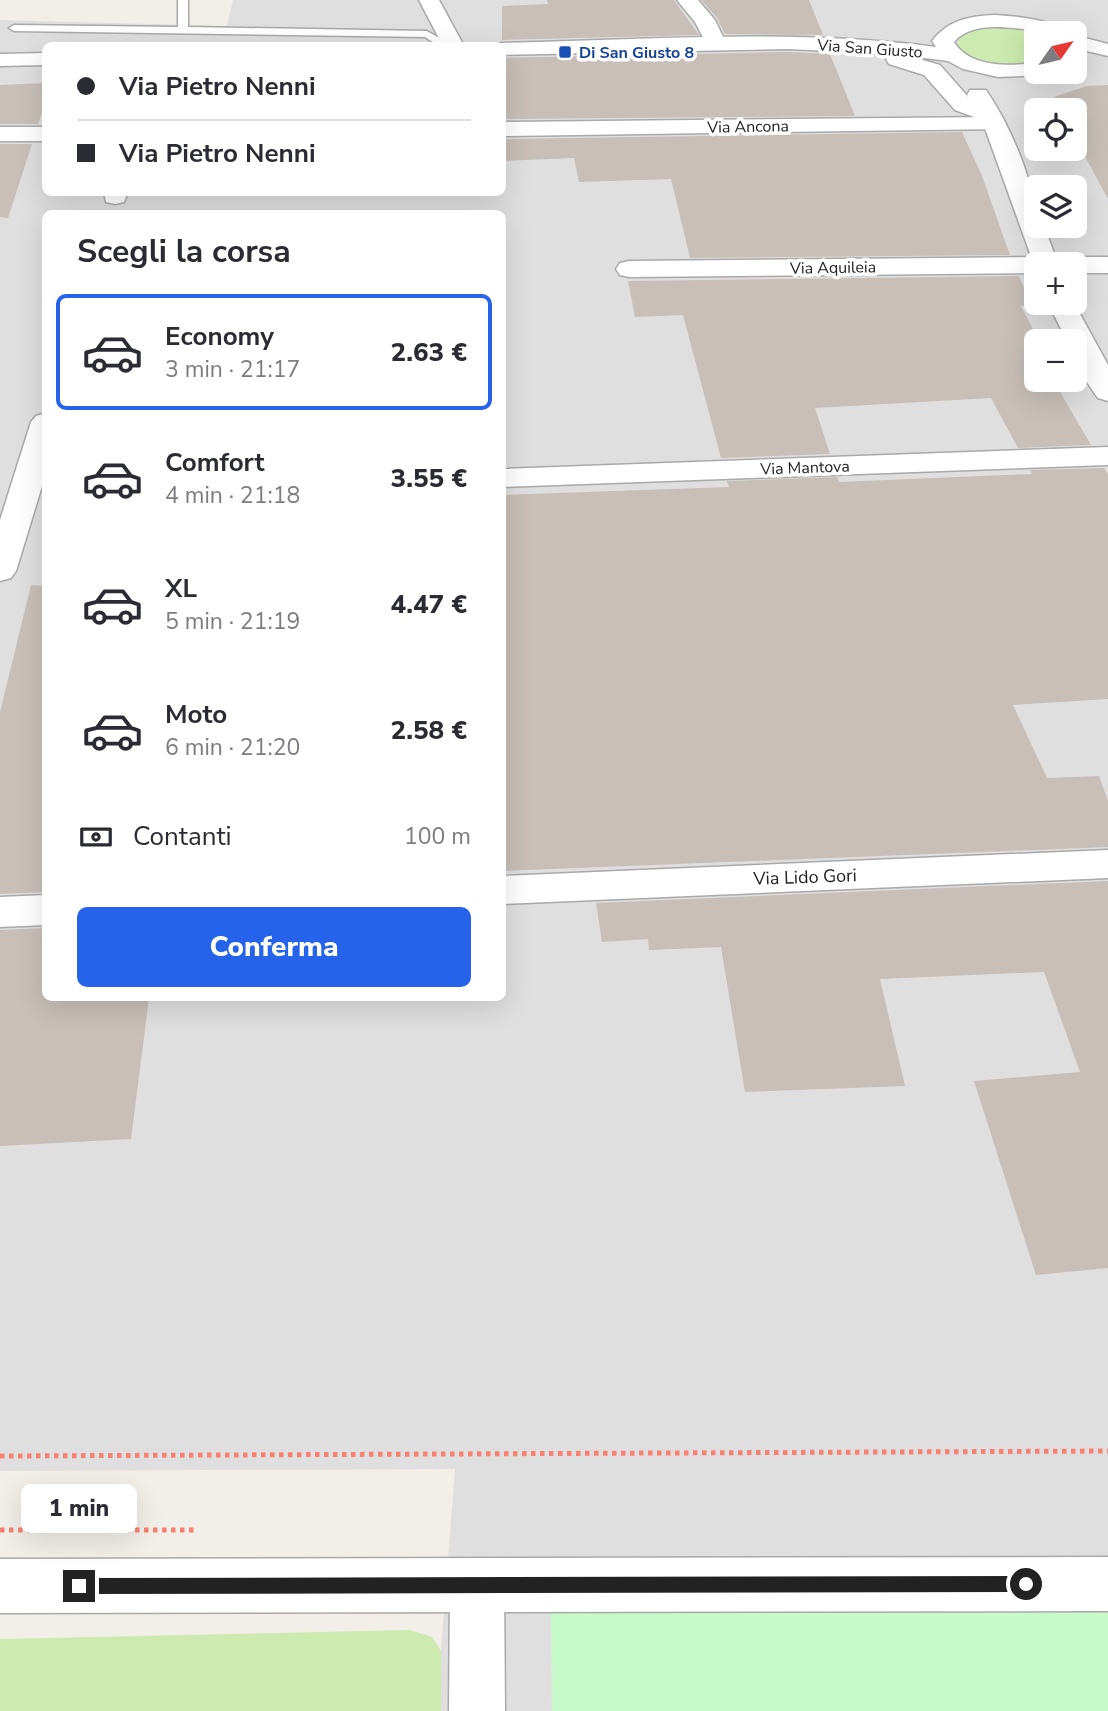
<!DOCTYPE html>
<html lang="it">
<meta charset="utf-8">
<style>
:root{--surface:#fff;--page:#f7f7f7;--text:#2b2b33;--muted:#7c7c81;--line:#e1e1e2;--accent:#2563eb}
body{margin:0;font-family:"Nunito Sans",sans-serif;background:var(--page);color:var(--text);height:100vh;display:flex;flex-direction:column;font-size:26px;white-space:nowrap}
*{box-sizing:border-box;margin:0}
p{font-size:23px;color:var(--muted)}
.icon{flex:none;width:38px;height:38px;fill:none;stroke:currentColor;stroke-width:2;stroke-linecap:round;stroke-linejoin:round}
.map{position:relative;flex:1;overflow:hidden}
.side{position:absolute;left:42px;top:210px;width:464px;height:791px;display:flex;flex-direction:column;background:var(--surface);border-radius:10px;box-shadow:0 7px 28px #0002}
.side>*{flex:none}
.banner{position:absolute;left:42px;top:42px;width:464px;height:154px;border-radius:10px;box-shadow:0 7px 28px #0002;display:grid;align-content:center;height:154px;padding:0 35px;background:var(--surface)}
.needle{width:46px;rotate:56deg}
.fabs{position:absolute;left:1024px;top:21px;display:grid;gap:14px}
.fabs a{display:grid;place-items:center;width:63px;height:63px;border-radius:10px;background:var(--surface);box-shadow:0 7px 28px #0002;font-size:35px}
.end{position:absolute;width:32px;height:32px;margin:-16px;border:9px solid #222;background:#fff;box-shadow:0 0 0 4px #fff}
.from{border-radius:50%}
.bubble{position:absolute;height:49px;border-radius:10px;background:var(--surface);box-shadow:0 7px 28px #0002;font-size:23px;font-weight:800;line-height:49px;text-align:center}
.banner b{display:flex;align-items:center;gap:24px;height:66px;font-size:26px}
.banner b+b{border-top:2px solid var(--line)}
.banner i{width:18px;height:18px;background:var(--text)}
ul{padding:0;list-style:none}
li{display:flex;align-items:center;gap:21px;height:116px;margin:0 14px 10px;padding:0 21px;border:4px solid transparent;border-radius:10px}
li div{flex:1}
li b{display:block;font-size:26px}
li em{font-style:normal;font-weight:800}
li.on{border-color:var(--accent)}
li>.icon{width:63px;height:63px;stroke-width:1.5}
h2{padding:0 35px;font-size:32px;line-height:84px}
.pay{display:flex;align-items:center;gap:18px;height:77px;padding:0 35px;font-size:26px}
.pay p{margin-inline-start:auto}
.action{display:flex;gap:14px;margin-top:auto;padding:14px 35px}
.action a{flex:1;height:80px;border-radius:10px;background:var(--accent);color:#fff;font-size:28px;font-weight:800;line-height:80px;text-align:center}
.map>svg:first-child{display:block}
.residential{fill:#e0dfdf;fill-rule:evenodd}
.grass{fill:#cdebb0}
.park{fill:#c8facc}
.building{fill:#c7bfb8}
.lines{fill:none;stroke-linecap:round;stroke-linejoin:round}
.service-casing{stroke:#a9a9a9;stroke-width:3}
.minor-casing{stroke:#a9a9a9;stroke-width:3}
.tertiary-casing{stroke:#a9a9a9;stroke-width:3}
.path{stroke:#fa8072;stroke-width:5;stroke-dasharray:4.5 4.5;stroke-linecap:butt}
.service{fill:#fff;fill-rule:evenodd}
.minor{fill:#fff;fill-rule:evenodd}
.tertiary{fill:#fff;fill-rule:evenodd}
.route{fill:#222}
.transit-dot{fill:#1a4fb4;stroke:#fff;stroke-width:2.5}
.labels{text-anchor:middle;stroke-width:7;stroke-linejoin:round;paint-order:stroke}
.far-street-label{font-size:16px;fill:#222;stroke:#fff}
.far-transit-label{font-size:16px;font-weight:bold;fill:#164399;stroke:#fff;text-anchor:start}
.street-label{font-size:18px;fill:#222;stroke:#fff}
</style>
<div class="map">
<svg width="1108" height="1711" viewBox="0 0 1108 1711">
<rect width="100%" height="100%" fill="#f2efe9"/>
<path class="residential" d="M233 0H1108V1711H441V1651L455 1469 0 1471V20L227 26ZM1036 33H1074V72H1036ZM46 46H502V192H46ZM1036 110H1074V149H1036ZM1036 187H1074V226H1036ZM46 214H502V998H46ZM1036 264H1074V303H1036ZM1036 341H1074V380H1036Z"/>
<path class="grass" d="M988 27 1017 29 1036 35V61C1012 67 978 65 958 48V37L975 29Z
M410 1630 432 1637 441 1651V1711H0V1639Z"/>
<path class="park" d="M551 1608 1108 1609V1711H552Z"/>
<path class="building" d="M547 0H674L699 35 502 40V6L548 4Z
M701 0H809L823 35 725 34 717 18Z
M788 52 830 54 855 116 502 119V58Z
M46 83V101L38 124H0V85Z
M1108 85V199L1074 136V110H1061L1054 97 1087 86Z
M962 132 982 176 1010 255 690 258 671 179 579 182 574 158 502 161V139Z
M0 144H32L8 218 0 217Z
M1019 276 1032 306H1021L1039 341H1030L1036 351V380H1053L1091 445 1018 448 991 398 815 408 830 454 721 458 683 315 635 317 628 281Z
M1104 468 1108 474V699L1013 705 1047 778 1099 776 1108 801V847L502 871V495L729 487 727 481 837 477 839 482 1032 474 1030 470Z
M31 585 46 586V892L0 894V712Z
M1108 881V1268L1036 1275 974 1081 1080 1072 1044 972 880 979 905 1086 745 1092 721 947 649 950 648 939 602 942 596 903Z
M46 928V998H149L131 1139 0 1146V930Z"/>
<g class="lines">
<g class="service-casing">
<path id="service" d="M178 0H188V27L427 31 453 46H439L425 37 14 31 9 28 14 25 178 27Z"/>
</g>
<g class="minor-casing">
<path id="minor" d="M419 0H439L464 46H443Z
M677 0H698L715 20 726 43 722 47H708L695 22Z
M1074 35 1108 44V56L1074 48Z
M995 117 1003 119 1006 124 1003 129 502 136V122Z
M0 127H46V141H0Z
M104 192H128L124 202 115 204 106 202Z
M1036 257 1045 260 1048 264H1036V273L629 277 620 275 616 269 620 263 629 261Z
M1074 257H1108V273H1074V264H1062L1065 260Z
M46 413V473L16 571 11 578 0 581V520L31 422 36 416Z
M1108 447V465L502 487V469Z
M1108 850V878L502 904V876Z
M46 895V925L0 927V897Z
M477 1559 496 1567 504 1586 505 1711H449L450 1586 458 1567Z"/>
</g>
<g class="tertiary-casing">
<path id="tertiary" d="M994 15C1012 16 1054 19 1064 33 1033 34 977 14 954 42 970 68 1009 66 1036 63V72H1046L1044 75 998 77 963 69 948 61 909 56 940 65 969 98 967 95 970 90H986C1010 125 1036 184 1036 226H1044L1058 264H1036V270L982 120 955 110 924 75 889 64 886 59 893 54 788 49 502 55V46H494L502 43C646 40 793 28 936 47L932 41C948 20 970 16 994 15Z
M46 53V65L0 66V54Z
M1048 303H1074L1108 365V401L1098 398C1086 382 1074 361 1074 341H1067Z
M1108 1557V1611L0 1613V1559Z"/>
</g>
<path class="path" d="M0 1456 1108 1451
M0 1530H194"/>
<use href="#service" class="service"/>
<use href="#minor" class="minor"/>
<use href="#tertiary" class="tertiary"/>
</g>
<path class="route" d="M1026 1576 1031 1578 1034 1584 1031 1590 1026 1592 79 1594 74 1592 71 1586 74 1580 79 1578Z"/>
<rect class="transit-dot" x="558" y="45" width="14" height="14" rx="3.5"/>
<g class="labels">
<g class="far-street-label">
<text transform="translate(870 48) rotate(4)" y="6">Via San Giusto</text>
<text transform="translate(748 126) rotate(-1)" y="6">Via Ancona</text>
<text transform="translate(833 267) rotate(-1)" y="6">Via Aquileia</text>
<text transform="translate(805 467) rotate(-2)" y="6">Via Mantova</text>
</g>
<g class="far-transit-label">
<text x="579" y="58">Di San Giusto 8</text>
</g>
<g class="street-label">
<text transform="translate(805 877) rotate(-2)" y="6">Via Lido Gori</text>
</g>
</g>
</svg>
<div class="fabs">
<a><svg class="needle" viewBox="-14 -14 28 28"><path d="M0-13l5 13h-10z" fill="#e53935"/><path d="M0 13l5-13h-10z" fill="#7c7c81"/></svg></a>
<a><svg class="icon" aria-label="locate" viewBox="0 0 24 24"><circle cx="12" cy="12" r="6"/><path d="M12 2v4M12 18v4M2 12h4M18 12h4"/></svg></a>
<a><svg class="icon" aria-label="layers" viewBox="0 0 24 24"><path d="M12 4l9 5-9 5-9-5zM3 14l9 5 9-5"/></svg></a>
<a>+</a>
<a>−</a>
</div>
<i class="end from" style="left:1026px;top:1584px"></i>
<i class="end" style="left:79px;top:1586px"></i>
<div class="bubble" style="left:21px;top:1484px;width:116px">1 min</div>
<div class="banner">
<b><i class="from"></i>Via Pietro Nenni</b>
<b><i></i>Via Pietro Nenni</b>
</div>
<section class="side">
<h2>Scegli la corsa</h2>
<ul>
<li class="on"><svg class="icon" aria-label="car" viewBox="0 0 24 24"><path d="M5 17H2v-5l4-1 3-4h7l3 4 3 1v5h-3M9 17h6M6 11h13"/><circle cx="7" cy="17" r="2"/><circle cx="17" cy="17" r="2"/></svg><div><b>Economy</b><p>3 min · 21:17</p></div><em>2.63 €</em></li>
<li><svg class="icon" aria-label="car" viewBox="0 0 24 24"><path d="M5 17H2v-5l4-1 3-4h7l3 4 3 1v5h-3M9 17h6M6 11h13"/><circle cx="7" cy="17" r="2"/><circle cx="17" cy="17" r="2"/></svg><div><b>Comfort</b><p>4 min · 21:18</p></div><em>3.55 €</em></li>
<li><svg class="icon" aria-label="car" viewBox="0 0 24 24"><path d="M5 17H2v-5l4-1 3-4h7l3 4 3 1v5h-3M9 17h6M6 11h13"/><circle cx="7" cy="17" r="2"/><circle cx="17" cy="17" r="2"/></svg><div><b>XL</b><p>5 min · 21:19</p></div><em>4.47 €</em></li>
<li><svg class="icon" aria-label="car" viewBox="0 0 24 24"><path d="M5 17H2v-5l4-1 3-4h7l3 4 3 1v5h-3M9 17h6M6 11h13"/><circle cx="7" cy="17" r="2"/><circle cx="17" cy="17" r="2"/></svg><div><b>Moto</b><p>6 min · 21:20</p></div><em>2.58 €</em></li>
</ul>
<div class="pay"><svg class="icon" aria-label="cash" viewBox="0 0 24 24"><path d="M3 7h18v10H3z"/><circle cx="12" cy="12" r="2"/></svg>Contanti<p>100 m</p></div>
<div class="action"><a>Conferma</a></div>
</section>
</div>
